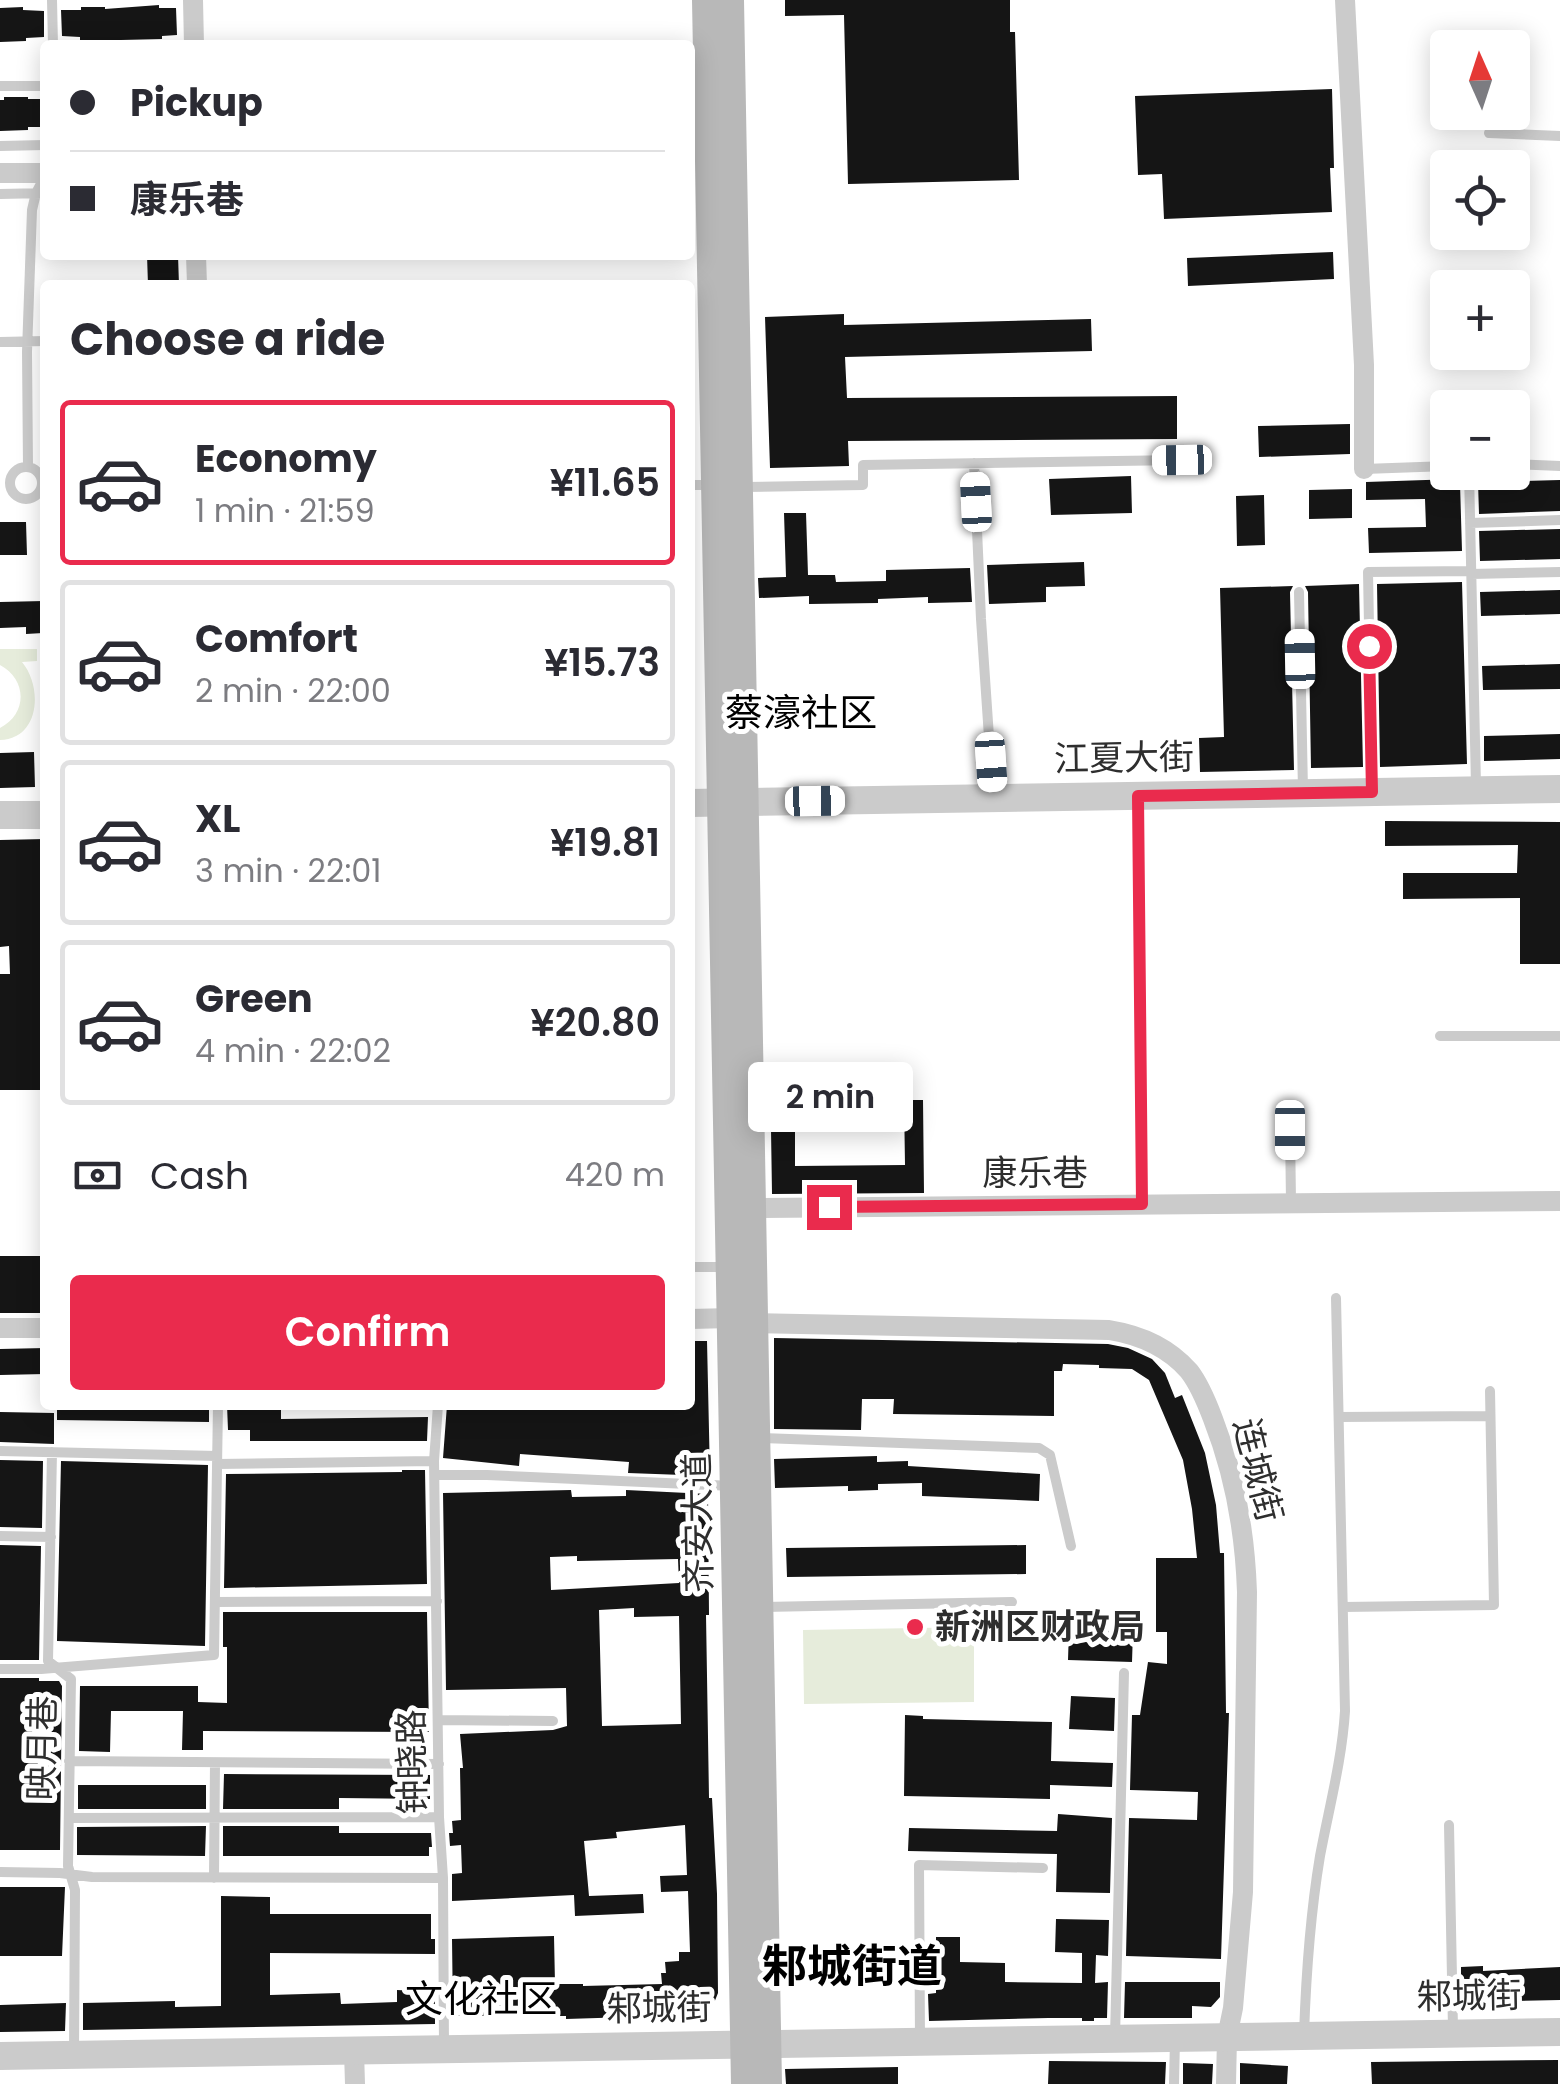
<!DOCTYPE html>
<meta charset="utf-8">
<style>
:root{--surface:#fff;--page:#f2f2f3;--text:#2b2b33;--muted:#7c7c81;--line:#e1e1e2;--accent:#ea2b4d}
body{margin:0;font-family:Poppins,"Noto Sans SC",sans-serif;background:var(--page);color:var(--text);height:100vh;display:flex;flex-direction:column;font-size:38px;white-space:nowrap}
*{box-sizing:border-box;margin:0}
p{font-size:32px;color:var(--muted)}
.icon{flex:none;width:55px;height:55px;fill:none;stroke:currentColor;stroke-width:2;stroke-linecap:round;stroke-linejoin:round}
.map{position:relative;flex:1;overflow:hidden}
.details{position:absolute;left:40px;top:280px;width:655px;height:1130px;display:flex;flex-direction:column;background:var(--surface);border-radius:10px;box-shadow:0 5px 25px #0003}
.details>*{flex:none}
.banner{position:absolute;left:40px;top:40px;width:655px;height:220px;border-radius:10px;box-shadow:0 5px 25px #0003;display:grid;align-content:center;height:220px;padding:0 30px;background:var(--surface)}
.needle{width:65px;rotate:357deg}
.controls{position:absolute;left:1430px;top:30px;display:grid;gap:20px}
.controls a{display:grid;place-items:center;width:100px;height:100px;border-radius:10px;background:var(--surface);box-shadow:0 5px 25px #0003;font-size:50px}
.end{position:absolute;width:45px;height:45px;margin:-22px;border:12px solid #ea2b4d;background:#fff;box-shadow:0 0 0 5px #fff}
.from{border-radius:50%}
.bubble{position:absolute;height:70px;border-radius:10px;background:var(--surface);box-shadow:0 5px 25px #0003;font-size:32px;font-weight:600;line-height:70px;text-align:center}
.car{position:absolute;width:30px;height:60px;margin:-30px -15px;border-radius:12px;box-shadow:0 0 8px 2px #0007;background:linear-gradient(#fff 24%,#345 0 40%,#fff 0 76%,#345 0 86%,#fff 0)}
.banner b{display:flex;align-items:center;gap:35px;height:95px;font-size:38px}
.banner b+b{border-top:2px solid var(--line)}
.banner i{width:25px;height:25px;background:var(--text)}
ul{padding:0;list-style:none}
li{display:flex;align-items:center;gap:30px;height:165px;margin:0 20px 15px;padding:0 10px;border:5px solid var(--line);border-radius:10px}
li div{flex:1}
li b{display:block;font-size:38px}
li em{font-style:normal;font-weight:600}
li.active{border-color:var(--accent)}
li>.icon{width:90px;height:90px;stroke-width:1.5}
h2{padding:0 30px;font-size:45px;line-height:120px}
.pay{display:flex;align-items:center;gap:25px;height:110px;padding:0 30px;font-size:38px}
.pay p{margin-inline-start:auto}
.button{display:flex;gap:20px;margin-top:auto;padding:20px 30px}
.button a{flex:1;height:115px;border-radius:10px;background:var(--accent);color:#fff;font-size:40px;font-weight:600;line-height:115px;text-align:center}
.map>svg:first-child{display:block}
.green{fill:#e6ecdb}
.building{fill:#151515;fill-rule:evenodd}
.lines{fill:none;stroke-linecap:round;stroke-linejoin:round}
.service{stroke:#cbcbcb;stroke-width:10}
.minor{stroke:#cbcbcb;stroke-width:20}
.tertiary{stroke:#cbcbcb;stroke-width:28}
.secondary{stroke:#b8b8b8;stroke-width:30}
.route{stroke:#ea2b4d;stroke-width:12}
.poi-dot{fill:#ea2b4d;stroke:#fff;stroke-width:4}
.labels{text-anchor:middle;stroke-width:10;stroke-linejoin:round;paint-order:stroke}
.street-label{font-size:35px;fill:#2e2e2e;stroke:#fff}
.poi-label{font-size:35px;font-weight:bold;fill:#2e2e2e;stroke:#fff;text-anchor:start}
.neighbourhood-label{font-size:38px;fill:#000;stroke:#fff}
.district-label{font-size:45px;font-weight:bold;fill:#000;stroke:#fff}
</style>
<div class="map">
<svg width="1560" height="2084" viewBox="0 0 1560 2084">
<rect width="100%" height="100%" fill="#fff"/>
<path class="green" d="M0 649H37V661L22 662C43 687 40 739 0 740V728C28 714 27 679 0 665Z
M974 1627V1702L804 1704 803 1630Z"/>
<path class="building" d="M785 0H1010V32H1015L1019 180 848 184 844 15 785 16Z
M159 5V8H176L177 35 162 36V39L80 41V37L62 36 61 10H81V7H105V9Z
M23 7V10L44 11V37L26 38V41L0 42V8Z
M1332 89 1334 168H1330L1332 212 1164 219 1162 174 1138 175 1135 96Z
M4 97H28V99H41L42 127H28V130L0 131V100H4Z
M1333 252 1334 279 1188 286 1187 258Z
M147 255H178L179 285H148Z
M844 314V325L1091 319 1092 351 845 357 847 398 1177 396V439L848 441 849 466 770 468 765 317Z
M1350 424V454L1259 457 1258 426Z
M1131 476 1132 513 1051 515 1049 479Z
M1456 479V483H1460L1462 551 1369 553 1368 528 1426 527 1425 499 1366 500V482Z
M1560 480V511L1479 514 1478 482Z
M1352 489V518L1309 519V490Z
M1264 495 1265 545 1237 546 1236 496Z
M784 513H806L808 575H835L836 582 886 581V570L970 568 972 602 928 603V597L878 599V603L809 604V596L759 598 758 578 786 577Z
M0 522H26L27 555H0Z
M1560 529V559L1480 561 1479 531Z
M1084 562 1085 586 1046 587V602L989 604 987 565Z
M1462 582 1467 764 1380 767 1377 584Z
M1359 584 1363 767 1311 768 1308 592 1305 586Z
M1293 586 1290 592 1294 770 1200 772 1199 738 1224 737 1220 588Z
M1560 590V614L1481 616 1480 592Z
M44 601 45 627H43V633L26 634V627L0 628V602Z
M1560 664V689L1483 690 1482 666Z
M1560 734V759L1484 761V736Z
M34 752 35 787 0 788V753Z
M1385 821 1560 822V964H1520V898L1403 899V873H1517L1518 845 1385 846Z
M45 839V1090H0V974H10L9 946 0 947V840Z
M770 1064H788V1086L894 1085V1108L795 1109V1166L905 1165 904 1100H923L924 1193 772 1194Z
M0 1256H45V1313H0Z
M774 1338 1108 1344 1128 1348 1152 1359 1165 1373 1175 1398 1182 1395 1205 1453 1216 1505 1220 1553H1224L1226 1713H1229L1221 1959 1126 1956 1129 1818 1197 1820 1198 1792 1130 1790 1132 1715H1140L1148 1662 1167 1664V1632H1156V1558H1197L1192 1509 1183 1460 1149 1380 1132 1369 1099 1368V1365L1063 1364 1062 1371H1054V1416L893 1414 894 1399H862L861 1430 774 1429Z
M690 1341H707L710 1476 628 1473 629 1462 520 1454 519 1466 443 1458 447 1405H690Z
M45 1348V1374L0 1375V1349Z
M57 1405H209V1422L57 1420Z
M227 1405H281V1419L428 1417 427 1441H250V1430H228Z
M0 1412 54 1413V1444L0 1442Z
M877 1456V1462L908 1461V1466L1040 1474 1039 1501 922 1496V1483L878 1484V1490L848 1491V1486L775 1488 774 1459Z
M0 1460 43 1461 42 1528 0 1527Z
M61 1461 208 1465 205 1646 57 1641Z
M402 1470H425L427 1584 224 1588 226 1474 402 1472Z
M571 1490 572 1497 626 1496V1490L708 1494 709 1615H706L709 1798H712L717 1894 718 1993 714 2003 693 2015 566 2019V2016H453L452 1939 554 1936 555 1984H583V1986L662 1984 661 1973H666L665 1962 679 1961V1952H690L688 1891 661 1892 660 1876 687 1875 685 1825 616 1832 617 1838 584 1841 589 1896 643 1894 644 1913 575 1916 574 1895 452 1901V1874L462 1873 461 1845 450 1846 449 1833H453L452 1821 461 1820 460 1768H463L460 1734 553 1730 567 1726 566 1688 446 1690 443 1493ZM577 1556V1561L678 1559 679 1583 551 1590 550 1557ZM634 1608V1617L679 1616 681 1724 602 1726 599 1610Z
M0 1545 41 1546 39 1660H0Z
M1026 1545V1574L787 1577 786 1548Z
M223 1612H427L429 1732 203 1731V1750H182L183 1711H111L110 1752 79 1751 80 1686H198V1702L227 1703V1647H223Z
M1069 1629 1133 1631 1132 1662 1068 1660Z
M0 1678H39V1681H59L62 1686 60 1850H0Z
M1071 1696 1115 1698 1114 1731 1069 1729Z
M905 1715 923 1716V1719L1052 1722 1051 1761 1113 1763 1112 1787 1050 1785V1799L904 1796Z
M224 1774 430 1775V1799L339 1798V1809H223Z
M78 1785H206V1809H78Z
M1058 1814 1112 1818 1110 1893 1056 1892 1057 1854 908 1851 909 1828 1057 1831Z
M206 1826 205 1856 77 1855V1827Z
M223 1826H339V1833H431L432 1847H429V1856H223Z
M0 1887H65L62 1956H0Z
M221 1896 270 1897V1914H431V1939H435V1954L270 1953V1995L340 1993 341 2004 397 2002V1990L435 1992V2024L83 2030V2003L175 2001V2007L221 2006Z
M1056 1919 1109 1920 1108 1956 1096 1955 1095 1983 1108 1982 1107 2018H1094V2021H1082V2018H1048L929 2021 928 1994 936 1993V1937H960V1962L1005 1963V1982L1082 1983V1953L1055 1952Z
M1483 1966V1971L1560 1967V2000L1461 2002V1967Z
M1125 1982H1220V1997L1211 2007 1192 2006V2018H1124Z
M66 2003 65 2031 0 2032V2005Z
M1558 2060V2084H1372L1371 2062Z
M1049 2061 1166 2062 1165 2084H1048Z
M1183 2063 1213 2064 1212 2084H1183Z
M1240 2063 1288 2066 1287 2084H1240Z
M898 2067V2084H786L785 2069Z"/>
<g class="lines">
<path class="service" d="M52 0 53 45
M0 86H45
M1489 133 1560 136
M0 146 45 145
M0 194 45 193
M0 342 45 341
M974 463 981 619 993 796
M1512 464 1560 466
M28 467 27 352 32 210 36 193 45 176
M10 483a16 16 0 1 1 32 0a16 16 0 1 1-32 0Z
M1364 469 1448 466
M1469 472 1476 786
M690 485H714
M744 487 863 485V465L1182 460
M1470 523 1560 520
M1471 574 1560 572
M1299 592 1303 791
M1372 788 1368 572 1471 571
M1138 797 1142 1205
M1440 1036H1560
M1290 1129 1291 1202
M690 1267H729
M438 1405 434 1461 439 1817 443 1878 444 2049
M1339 1417 1490 1416
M761 1438 1039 1448 1050 1455 1071 1546
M0 1451 217 1456
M52 1452 48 1661 71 1679 68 1866 75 1890 74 2054
M217 1464 434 1461
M435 1475H487L733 1486
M0 1536 51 1537
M215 1602 437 1601
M764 1607 1012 1602
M1343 1607 1494 1605 1490 1391
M0 1669H41L214 1655 218 1405
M438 1720 553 1721
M69 1761 439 1764
M69 1818 439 1817
M1449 1825 1453 2029
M0 1872 60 1873 92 1877 443 1878
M214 1878 215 1763
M1304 2035C1306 1975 1310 1916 1320 1856 1329 1808 1342 1760 1345 1711L1336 1298
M1115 2037 1124 1673
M920 2041 919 1865 1043 1868
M1174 2084 1175 2039"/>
<path class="minor" d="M193 0 194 45
M1345 0 1364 365V469
M0 173H45
M196 255 197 285
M751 1208 1560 1201
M690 1319 732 1318
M753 1323 1109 1330C1140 1335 1168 1347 1189 1371 1200 1385 1207 1403 1213 1419 1235 1475 1245 1533 1247 1592L1243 1892 1233 2008 1227 2037 1226 2084
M0 1328H45
M354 2051 355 2084"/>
<path class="tertiary" d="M690 803 1560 789
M0 815H45
M0 2056 1560 2032"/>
<path class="secondary" d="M707 0 746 2084
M729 0 767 2084"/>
</g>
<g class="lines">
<path class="route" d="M829 1207 1142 1204 1138 796 1372 792 1369 646"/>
</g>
<circle class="poi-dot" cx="915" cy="1627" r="10"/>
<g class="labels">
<g class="street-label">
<text transform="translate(1124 758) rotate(-1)" y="12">江夏大街</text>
<text x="1035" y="1185">康乐巷</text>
<text transform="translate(1258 1470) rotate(76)" y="12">连城街</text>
<text transform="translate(698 1523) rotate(-91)" y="12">齐安大道</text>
<text transform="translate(42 1748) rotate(-89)" y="12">映月巷</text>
<text transform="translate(412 1762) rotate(-91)" y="12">钟晓路</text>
<text transform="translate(1469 1996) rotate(-1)" y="12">邾城街</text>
<text transform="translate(659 2008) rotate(-1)" y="12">邾城街</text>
</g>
<g class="poi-label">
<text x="935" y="1639">新洲区财政局</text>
</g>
<g class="neighbourhood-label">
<text x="801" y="726">蔡濠社区</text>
<text x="481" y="2012">文化社区</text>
</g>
<g class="district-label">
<text x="852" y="1982">邾城街道</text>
</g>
</g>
</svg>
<div class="controls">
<a><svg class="needle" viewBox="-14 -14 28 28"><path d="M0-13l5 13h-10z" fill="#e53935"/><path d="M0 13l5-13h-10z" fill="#7c7c81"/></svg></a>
<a><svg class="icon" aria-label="locate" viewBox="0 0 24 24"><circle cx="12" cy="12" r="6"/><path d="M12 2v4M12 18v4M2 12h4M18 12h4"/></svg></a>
<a>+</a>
<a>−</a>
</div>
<i class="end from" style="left:1369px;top:646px"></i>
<i class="end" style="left:829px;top:1207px"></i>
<div class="bubble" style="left:748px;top:1062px;width:165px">2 min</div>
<i class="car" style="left:1182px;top:460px;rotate:269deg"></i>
<i class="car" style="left:976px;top:502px;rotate:357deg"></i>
<i class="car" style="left:1300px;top:659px;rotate:359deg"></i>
<i class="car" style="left:991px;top:762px;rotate:176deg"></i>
<i class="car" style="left:815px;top:801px;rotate:89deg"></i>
<i class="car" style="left:1290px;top:1130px;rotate:180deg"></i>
<div class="banner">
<b><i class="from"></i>Pickup</b>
<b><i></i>康乐巷</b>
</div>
<section class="details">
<h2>Choose a ride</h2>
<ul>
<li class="active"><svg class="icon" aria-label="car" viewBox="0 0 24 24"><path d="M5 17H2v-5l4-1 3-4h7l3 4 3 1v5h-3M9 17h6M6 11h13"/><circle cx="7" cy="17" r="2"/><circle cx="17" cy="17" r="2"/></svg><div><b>Economy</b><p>1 min · 21:59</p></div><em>¥11.65</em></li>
<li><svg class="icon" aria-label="car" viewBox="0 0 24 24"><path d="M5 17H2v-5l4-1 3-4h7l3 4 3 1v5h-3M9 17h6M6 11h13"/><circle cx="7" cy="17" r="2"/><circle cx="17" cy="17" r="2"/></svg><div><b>Comfort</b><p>2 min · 22:00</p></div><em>¥15.73</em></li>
<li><svg class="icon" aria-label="car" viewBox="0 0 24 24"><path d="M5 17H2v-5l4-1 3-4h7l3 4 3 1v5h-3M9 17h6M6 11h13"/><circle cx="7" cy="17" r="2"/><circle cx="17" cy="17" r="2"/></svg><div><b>XL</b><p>3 min · 22:01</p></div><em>¥19.81</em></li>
<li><svg class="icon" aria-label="car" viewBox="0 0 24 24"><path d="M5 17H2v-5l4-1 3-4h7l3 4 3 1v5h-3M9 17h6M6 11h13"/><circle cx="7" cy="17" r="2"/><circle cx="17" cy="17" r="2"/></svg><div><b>Green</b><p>4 min · 22:02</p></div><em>¥20.80</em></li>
</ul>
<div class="pay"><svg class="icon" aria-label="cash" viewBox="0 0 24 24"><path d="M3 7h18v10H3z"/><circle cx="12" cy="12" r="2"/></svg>Cash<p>420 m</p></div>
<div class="button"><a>Confirm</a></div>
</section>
</div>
